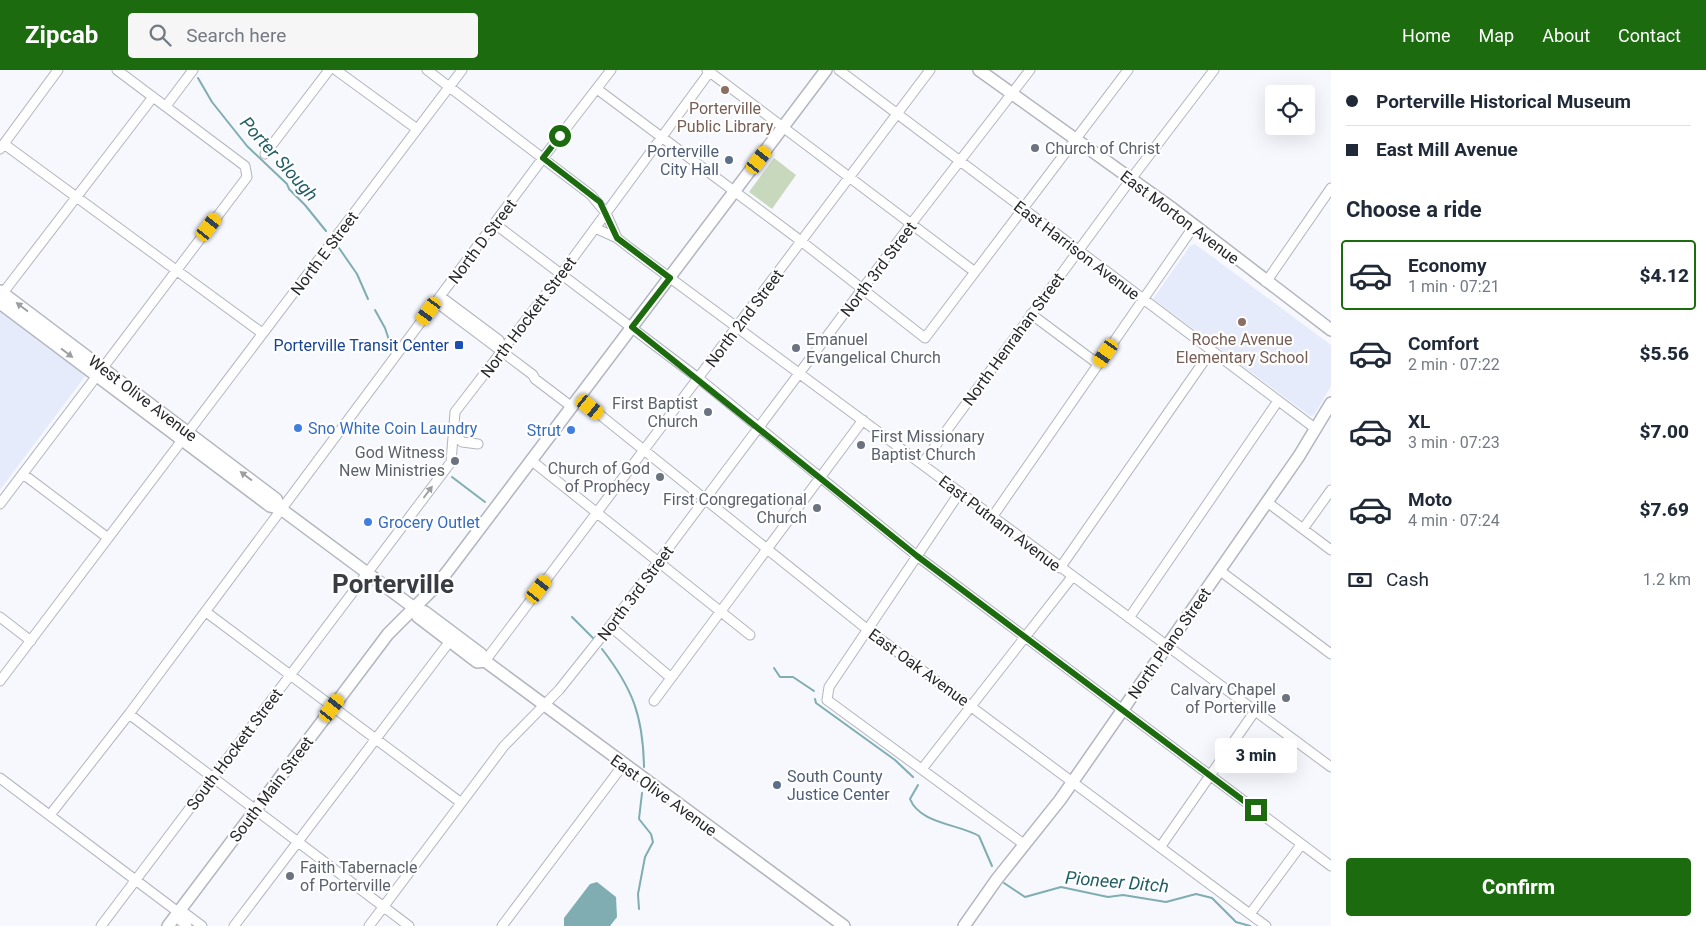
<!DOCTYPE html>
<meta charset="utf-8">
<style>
:root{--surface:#fff;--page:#f6f6f7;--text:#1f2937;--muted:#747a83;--line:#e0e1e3;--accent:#1c6b0f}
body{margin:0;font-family:Roboto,sans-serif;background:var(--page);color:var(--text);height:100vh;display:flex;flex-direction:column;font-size:19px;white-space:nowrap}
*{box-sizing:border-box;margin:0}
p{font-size:16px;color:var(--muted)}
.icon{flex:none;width:28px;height:28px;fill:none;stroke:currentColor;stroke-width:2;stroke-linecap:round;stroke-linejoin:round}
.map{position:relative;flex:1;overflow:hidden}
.sheet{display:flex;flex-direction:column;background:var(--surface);width:375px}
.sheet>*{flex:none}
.top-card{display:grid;align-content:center;height:110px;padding:0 15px;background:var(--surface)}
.buttons{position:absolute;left:1265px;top:15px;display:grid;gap:10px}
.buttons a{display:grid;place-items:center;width:50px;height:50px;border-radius:5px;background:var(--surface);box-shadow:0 5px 20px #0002;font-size:25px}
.end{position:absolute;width:22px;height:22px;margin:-11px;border:6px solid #1c6b0f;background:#fff;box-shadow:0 0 0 2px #fff}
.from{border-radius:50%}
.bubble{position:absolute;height:35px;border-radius:5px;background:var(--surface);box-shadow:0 5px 20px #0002;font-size:16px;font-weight:800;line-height:35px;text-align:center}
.car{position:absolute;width:15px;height:30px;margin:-15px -8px;border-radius:6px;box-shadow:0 0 4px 1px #0007;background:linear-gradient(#f5c518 24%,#345 0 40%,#f5c518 0 76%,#345 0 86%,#f5c518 0)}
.top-card b{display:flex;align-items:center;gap:18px;height:48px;font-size:19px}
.top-card b+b{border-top:1px solid var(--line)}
.top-card i{width:12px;height:12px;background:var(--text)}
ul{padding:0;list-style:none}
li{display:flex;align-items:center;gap:15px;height:70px;margin:0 10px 8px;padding:0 5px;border:2px solid transparent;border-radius:5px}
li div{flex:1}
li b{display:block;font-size:19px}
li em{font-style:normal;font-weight:800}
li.selected{border-color:var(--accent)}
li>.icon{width:45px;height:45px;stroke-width:1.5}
h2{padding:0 15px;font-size:22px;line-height:60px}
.pay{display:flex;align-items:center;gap:12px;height:55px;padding:0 15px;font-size:19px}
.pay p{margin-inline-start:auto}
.cta{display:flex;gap:10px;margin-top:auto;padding:10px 15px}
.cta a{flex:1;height:58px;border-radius:5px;background:var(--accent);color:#fff;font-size:20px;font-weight:800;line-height:58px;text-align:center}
header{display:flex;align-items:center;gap:30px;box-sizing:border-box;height:70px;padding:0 25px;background:var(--accent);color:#fff}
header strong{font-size:24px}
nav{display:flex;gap:28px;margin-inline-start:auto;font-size:18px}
.search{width:350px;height:45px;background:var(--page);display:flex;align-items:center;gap:12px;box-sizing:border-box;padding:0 18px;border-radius:5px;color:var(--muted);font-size:19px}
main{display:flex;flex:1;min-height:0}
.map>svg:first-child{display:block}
.built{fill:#e6ebfc}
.green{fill:#c8d8bc}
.water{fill:#7fadb1}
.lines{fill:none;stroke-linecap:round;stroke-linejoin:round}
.stream{stroke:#7fadb1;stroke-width:2}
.minor-casing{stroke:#b2b5be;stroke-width:11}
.major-casing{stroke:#b2b5be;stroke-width:14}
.minor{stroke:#fff;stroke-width:9}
.major{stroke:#fff;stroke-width:11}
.oneway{fill:#9d9ea0}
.route{stroke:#1c6b0f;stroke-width:6}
.education-dot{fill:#8d6e63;stroke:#fff;stroke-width:2}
.worship-dot{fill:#6b7280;stroke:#fff;stroke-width:2}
.service-dot{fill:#5c6f8a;stroke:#fff;stroke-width:2}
.transit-dot{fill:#1a4fb4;stroke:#fff;stroke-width:2}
.shop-dot{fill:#3f7fe0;stroke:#fff;stroke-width:2}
.labels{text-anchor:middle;stroke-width:4.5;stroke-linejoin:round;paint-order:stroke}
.education-label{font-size:16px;fill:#785e54;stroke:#fff}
.worship-label{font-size:16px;fill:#5b616d;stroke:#fff;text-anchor:end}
.service-label{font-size:16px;fill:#4e5e75;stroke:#fff;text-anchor:end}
.street-label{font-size:16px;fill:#26282b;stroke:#fff}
.transit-label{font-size:16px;fill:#164399;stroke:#fff;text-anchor:end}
.shop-label{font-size:16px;fill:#366cbe;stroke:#fff;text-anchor:start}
.water-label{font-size:18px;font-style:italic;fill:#215f65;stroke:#fff}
.town-label{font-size:26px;font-weight:bold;fill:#3a3c44;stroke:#fff}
</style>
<header>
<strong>Zipcab</strong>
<div class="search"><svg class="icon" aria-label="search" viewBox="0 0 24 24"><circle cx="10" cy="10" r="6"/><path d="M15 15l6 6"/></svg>Search here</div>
<nav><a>Home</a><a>Map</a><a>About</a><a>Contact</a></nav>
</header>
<main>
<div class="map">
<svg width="1331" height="856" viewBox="0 0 1331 856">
<rect width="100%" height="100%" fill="#f6f8fe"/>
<path class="built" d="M1195 174 1331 275V316L1314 345 1310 346 1153 229 1190 176Z
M0 241 86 305 0 420Z"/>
<path class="green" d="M774 88 796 105 772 139 749 122Z"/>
<path class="water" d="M597 812 616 827 617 847 610 856H564V848L590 814Z"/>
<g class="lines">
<path class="stream" d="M198 8 212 32 247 76 287 114 289 119 305 135 326 161
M339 178 357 204 368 229
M375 240 385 258 390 273
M452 407 485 432
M572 547 593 568
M602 579C633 619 643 646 644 697
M774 598 780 607H793L814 621
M815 629 816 633 895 690 913 707
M918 715 910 729C920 754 959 754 979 766L992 796
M1004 813 1025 827 1061 817 1108 827 1123 825 1166 832 1196 824 1212 828 1236 852 1250 856
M639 839 638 824 645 787 653 772 651 764 639 749 642 723"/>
<g class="minor-casing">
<path id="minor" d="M336 0 417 59
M427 0 591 125 606 143 617 168 631 179 1331 697
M707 0 975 202
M839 0 1316 359
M597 19 801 171 925 268 1128 0
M166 36 193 0
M4 74 262 263
M0 79 58 0
M265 84 329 0
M495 154 698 308 917 486 1331 796
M595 158 617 168
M1266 212 1331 118
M0 223 6 219 153 27
M440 226 499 270 502 281
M436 232 533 305 535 309 572 337
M1031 244 1098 294
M579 328 868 560 1266 856
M452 360 462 372 478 374
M532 391 750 565
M922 394 1131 109 1214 0
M23 404 108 468
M960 422 829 617 827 630 1025 775
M1267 432 1331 480
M0 434 247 107 245 96 117 0
M993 446 1194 156
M1303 459 1331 420
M1060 498 1211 281
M1219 500 1331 584
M206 542 460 732
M0 547 31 571
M1129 548 1278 331
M610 556 670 607
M485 591 930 0
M0 611 462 0
M654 631 863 350
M129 644 409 856
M922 699 1072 507
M0 708 178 842 186 844 202 856
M50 745 129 644 543 88 611 0
M1161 776 1255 641
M178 842 181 851 187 856
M1250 844 1301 775
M101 856 451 392 455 342 562 203 711 0
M234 856 450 571
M369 856 504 676 559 620 610 556 911 154 1030 0
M502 856 623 695"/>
</g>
<g class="major-casing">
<path id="major" d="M979 0 1173 139 1331 260
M0 221 276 429 281 439
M0 233 270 436 281 439 413 537 425 542 481 584 485 591 844 856
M413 537 418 547 477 592 485 591
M168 856 388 564 433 519 447 502 826 0
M964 856 997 809 1060 730 1299 386 1331 333"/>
</g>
<use href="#minor" class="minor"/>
<use href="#major" class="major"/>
</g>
<defs><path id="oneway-solid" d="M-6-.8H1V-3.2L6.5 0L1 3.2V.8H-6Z" transform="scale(1.25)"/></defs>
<g class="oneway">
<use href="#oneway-solid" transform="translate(22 237) rotate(-143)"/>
<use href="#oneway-solid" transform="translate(67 283) rotate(37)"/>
<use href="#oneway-solid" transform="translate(246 406) rotate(-143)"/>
<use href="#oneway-solid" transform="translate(428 422) rotate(-53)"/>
</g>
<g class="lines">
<path class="route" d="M560 66 543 88 600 132 617 168 670 208 632 257 917 486 1256 740"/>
</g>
<g class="education-dot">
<circle cx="725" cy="20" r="5"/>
<circle cx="1242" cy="252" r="5"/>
</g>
<g class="worship-dot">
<circle cx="1035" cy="78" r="5"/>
<circle cx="796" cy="278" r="5"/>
<circle cx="708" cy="342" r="5"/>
<circle cx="861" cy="375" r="5"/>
<circle cx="455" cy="391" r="5"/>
<circle cx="660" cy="407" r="5"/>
<circle cx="817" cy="438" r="5"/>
<circle cx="1286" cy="628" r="5"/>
<circle cx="290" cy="806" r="5"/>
</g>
<g class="service-dot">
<circle cx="729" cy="90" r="5"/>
<circle cx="777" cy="715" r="5"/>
</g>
<rect class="transit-dot" x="454" y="270" width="10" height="10" rx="2.5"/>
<g class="shop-dot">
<circle cx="298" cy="358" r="5"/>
<circle cx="571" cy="360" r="5"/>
<circle cx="368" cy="452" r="5"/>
</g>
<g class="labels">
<g class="education-label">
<text x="725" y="44">Porterville<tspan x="725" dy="18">Public Library</tspan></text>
<text x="1242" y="275">Roche Avenue<tspan x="1242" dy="18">Elementary School</tspan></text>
</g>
<g class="worship-label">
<text x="1045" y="84" text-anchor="start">Church of Christ</text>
<text x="806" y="275" text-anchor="start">Emanuel<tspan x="806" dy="18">Evangelical Church</tspan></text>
<text x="698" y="339">First Baptist<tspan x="698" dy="18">Church</tspan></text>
<text x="871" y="372" text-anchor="start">First Missionary<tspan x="871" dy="18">Baptist Church</tspan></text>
<text x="445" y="388">God Witness<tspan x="445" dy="18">New Ministries</tspan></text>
<text x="650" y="404">Church of God<tspan x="650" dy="18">of Prophecy</tspan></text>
<text x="807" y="435">First Congregational<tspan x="807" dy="18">Church</tspan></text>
<text x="1276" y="625">Calvary Chapel<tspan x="1276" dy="18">of Porterville</tspan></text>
<text x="300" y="803" text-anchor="start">Faith Tabernacle<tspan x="300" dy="18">of Porterville</tspan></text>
</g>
<g class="service-label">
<text x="719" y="87">Porterville<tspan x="719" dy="18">City Hall</tspan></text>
<text x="787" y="712" text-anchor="start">South County<tspan x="787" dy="18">Justice Center</tspan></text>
</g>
<g class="street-label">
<text transform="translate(1180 147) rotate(37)" y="6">East Morton Avenue</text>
<text transform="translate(482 171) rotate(-53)" y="6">North D Street</text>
<text transform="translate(1077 180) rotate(37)" y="6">East Harrison Avenue</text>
<text transform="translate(324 183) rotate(-53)" y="6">North E Street</text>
<text transform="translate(878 199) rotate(-53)" y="6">North 3rd Street</text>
<text transform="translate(528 247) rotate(-53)" y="6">North Hockett Street</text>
<text transform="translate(744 248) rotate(-53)" y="6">North 2nd Street</text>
<text transform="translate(1013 269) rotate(-54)" y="6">North Henrahan Street</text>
<text transform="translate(143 328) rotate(37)" y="6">West Olive Avenue</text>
<text transform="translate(1000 453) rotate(37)" y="6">East Putnam Avenue</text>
<text transform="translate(635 523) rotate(-53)" y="6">North 3rd Street</text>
<text transform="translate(1169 573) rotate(-55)" y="6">North Plano Street</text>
<text transform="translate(919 597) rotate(36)" y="6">East Oak Avenue</text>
<text transform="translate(234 679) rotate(-53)" y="6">South Hockett Street</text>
<text transform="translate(271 719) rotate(-53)" y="6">South Main Street</text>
<text transform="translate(664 725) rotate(36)" y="6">East Olive Avenue</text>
</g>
<g class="transit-label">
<text x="449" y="281">Porterville Transit Center</text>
</g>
<g class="shop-label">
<text x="308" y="364">Sno White Coin Laundry</text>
<text x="561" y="366" text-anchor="end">Strut</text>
<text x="378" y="458">Grocery Outlet</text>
</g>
<g class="water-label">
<text transform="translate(279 89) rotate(48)" y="6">Porter Slough</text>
<text transform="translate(1117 812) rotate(5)" y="6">Pioneer Ditch</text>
</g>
<g class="town-label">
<text x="393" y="523">Porterville</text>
</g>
</g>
</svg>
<div class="buttons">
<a><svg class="icon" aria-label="locate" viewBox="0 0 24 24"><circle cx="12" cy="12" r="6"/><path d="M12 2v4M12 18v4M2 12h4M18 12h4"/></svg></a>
</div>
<i class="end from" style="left:560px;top:66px"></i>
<i class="end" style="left:1256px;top:740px"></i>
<div class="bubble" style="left:1215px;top:668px;width:82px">3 min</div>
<i class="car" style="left:759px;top:90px;rotate:37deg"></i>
<i class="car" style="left:209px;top:157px;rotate:37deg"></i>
<i class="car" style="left:429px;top:241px;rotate:216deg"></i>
<i class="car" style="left:1106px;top:283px;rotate:215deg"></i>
<i class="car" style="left:590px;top:337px;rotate:129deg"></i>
<i class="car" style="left:539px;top:519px;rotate:37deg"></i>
<i class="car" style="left:332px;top:638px;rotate:37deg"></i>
</div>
<section class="sheet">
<div class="top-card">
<b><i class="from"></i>Porterville Historical Museum</b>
<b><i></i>East Mill Avenue</b>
</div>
<h2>Choose a ride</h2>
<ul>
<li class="selected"><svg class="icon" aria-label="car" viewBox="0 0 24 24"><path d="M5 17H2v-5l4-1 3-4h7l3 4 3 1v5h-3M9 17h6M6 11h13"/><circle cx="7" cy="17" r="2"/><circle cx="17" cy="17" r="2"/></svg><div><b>Economy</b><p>1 min · 07:21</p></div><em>$4.12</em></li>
<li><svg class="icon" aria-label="car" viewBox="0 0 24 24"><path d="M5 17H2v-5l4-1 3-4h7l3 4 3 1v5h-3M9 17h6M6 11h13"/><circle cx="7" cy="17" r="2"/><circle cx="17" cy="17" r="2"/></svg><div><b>Comfort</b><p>2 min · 07:22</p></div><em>$5.56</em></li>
<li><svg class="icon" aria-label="car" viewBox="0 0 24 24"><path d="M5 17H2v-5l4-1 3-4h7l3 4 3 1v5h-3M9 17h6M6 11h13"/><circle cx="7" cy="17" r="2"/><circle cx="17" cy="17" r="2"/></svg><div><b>XL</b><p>3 min · 07:23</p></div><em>$7.00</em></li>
<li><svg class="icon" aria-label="car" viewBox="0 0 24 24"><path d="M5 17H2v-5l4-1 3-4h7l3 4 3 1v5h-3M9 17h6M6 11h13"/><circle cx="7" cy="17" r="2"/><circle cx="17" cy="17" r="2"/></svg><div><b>Moto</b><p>4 min · 07:24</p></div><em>$7.69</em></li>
</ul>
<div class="pay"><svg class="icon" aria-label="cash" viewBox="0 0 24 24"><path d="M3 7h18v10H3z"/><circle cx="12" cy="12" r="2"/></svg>Cash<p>1.2 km</p></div>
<div class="cta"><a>Confirm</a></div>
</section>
</main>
